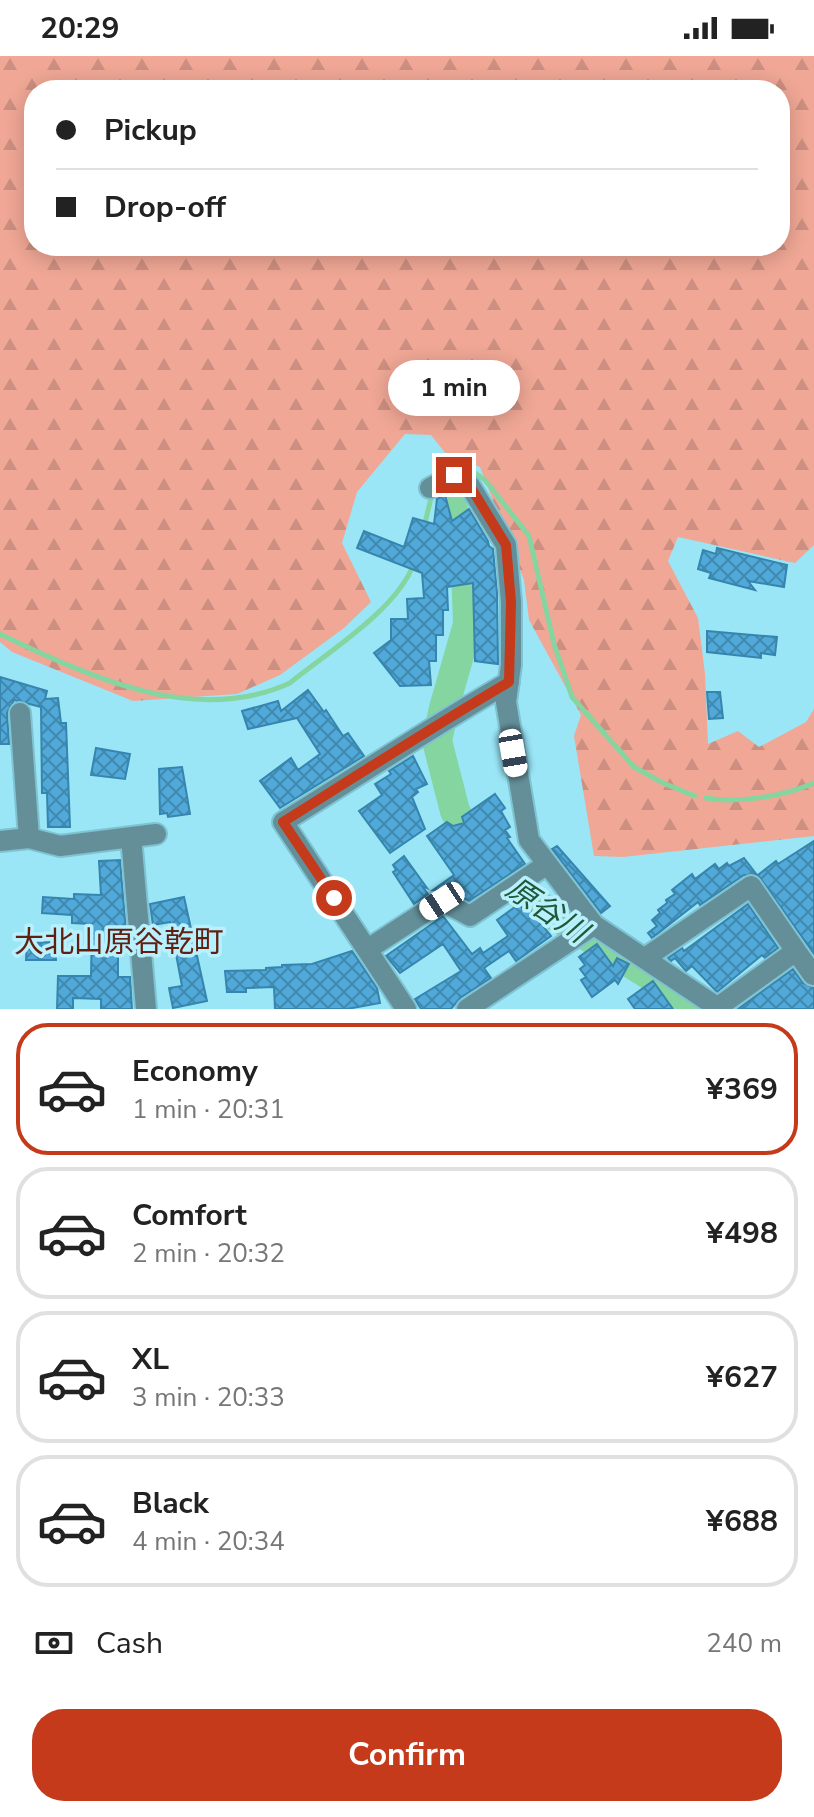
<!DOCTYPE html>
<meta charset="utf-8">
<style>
:root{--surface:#fff;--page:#f6f6f6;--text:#222;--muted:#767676;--line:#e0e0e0;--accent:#c43a1a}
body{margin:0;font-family:"Nunito Sans","Noto Sans JP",sans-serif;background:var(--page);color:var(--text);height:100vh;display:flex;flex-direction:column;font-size:30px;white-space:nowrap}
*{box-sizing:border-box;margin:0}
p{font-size:26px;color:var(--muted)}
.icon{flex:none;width:44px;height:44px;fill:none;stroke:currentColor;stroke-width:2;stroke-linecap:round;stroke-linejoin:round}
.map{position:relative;height:953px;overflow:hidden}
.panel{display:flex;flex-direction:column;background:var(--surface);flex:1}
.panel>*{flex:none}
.hud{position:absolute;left:24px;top:24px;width:766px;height:176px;border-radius:32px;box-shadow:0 4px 20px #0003;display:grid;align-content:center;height:176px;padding:0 32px;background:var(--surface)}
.end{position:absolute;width:36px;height:36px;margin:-18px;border:10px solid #c43a1a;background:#fff;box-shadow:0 0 0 4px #fff}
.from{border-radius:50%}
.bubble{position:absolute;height:56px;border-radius:28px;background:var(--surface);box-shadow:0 4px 20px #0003;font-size:26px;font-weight:700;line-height:56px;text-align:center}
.car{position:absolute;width:24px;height:48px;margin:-24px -12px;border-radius:10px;box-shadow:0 0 6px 2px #0007;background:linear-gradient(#fff 24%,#345 0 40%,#fff 0 76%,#345 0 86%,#fff 0)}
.hud b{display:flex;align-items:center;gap:28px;height:76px;font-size:30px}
.hud b+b{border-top:2px solid var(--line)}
.hud i{width:20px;height:20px;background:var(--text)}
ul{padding:14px 0 0;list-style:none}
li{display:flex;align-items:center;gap:24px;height:132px;margin:0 16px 12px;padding:0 16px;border:4px solid var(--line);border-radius:32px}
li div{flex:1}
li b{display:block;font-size:30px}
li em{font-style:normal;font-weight:700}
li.selected{border-color:var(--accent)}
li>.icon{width:72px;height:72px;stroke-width:1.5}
.pay{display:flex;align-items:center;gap:20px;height:88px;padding:0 32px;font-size:30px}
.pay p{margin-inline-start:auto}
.action{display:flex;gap:16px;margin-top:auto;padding:16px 32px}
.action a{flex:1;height:92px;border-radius:32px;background:var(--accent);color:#fff;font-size:32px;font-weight:700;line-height:92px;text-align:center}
.status{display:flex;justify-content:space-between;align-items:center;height:56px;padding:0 40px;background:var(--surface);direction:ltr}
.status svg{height:22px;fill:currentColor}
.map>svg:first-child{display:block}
.forest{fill:url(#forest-firs);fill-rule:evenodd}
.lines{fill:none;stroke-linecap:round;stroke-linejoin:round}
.stream{stroke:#85d5a0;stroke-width:5}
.river{stroke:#85d5a0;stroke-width:30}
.building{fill:url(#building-cross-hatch);stroke:#3685ae;stroke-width:2}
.minor-casing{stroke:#7fc3d2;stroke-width:24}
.minor{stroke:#648f99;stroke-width:20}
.route{stroke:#c43a1a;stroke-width:10}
.labels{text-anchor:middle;stroke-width:7;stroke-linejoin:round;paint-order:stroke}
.water-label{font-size:30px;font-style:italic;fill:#1f5937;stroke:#b8f0fd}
.neighbourhood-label{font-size:30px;fill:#611f10;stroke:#b8f0fd}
</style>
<div class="status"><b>20:29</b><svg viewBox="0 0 49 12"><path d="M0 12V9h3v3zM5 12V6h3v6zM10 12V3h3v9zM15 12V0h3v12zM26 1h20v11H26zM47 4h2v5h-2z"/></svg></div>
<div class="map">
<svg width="814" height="953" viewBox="0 0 814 953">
<defs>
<pattern id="forest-firs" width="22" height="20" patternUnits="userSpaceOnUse" patternTransform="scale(2)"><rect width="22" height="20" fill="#f0a795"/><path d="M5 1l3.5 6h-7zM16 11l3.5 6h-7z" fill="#cc8f81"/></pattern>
<pattern id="building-cross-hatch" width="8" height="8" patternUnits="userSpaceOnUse" patternTransform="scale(2)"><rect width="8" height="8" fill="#50a9d8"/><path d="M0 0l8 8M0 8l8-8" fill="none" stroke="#4089af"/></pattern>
</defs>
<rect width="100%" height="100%" fill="#9ae6f7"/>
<path class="forest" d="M0 0H814V489L795 507 678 481 668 505 698 562 705 618 708 688 738 675 759 691 806 666 814 653V780L623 801 594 800 574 680 581 659 529 564 524 524 480 411 446 398 431 379 405 378 357 436 342 487 371 546 344 572 280 619 237 638 133 645 12 596 0 586ZM34 34H780V190H34Z"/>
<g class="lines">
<path class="stream" d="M437 420 438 416 448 410 475 417 485 424 529 480 554 588 572 641 634 711 663 727 695 740
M424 471 432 438
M0 578C86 619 194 671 290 627 328 596 398 553 414 507
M706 742C738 748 784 740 814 727"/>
<path class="river" d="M448 433 466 510 468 568 444 652 437 685 455 755 464 773 501 826 691 945 698 953"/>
</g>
<path class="building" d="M445 439 452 465 469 453 488 485 489 490 493 493 497 537 498 608 475 605 473 527 447 531 448 554H443V579H436V605H429L431 629 400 630 374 597 391 584V563H408L407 543 424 542 422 517 357 492 364 475 404 491 413 462 434 468 437 443Z
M717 492 787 509 784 531 748 525 755 534 709 522 711 517 698 513 703 494 716 498Z
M707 575 777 581 775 599 761 597V602L707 596Z
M0 621 47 635 45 643 58 642 61 667H66L70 771H48L47 737H42L41 651 14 644 7 657 9 688H0Z
M308 634 324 656 326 654 343 680 348 677 364 700 280 752 260 725 291 702 298 714 320 698 297 662 248 673 242 655 278 645 281 655Z
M707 636H720L723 662 709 663Z
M96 692 130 698 125 723 91 719Z
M413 700 427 728 416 733 418 736 412 741 425 773 390 797 359 755 382 739 375 728 391 718 389 715Z
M182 711 190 758 168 761 167 757 160 758 159 713Z
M495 738 505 752 501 755 510 771 505 774 510 781 507 782 525 808 469 845 447 833 433 834 454 819 427 780 447 766 453 770 464 767 462 761Z
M814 785V898L758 819 776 805 778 808Z
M557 790 610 850 601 857 552 793Z
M404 800 427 832 422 830 428 838 414 848 393 816 396 814 393 809Z
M744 802 757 819H744L700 849 698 846 652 882 648 877 657 870 652 864 660 857 658 854 667 847 666 844 675 838 672 834 692 818 695 823 715 808 719 813 727 807 729 810Z
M120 804 126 876H118V921H130L132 953H101V943L73 942V953H57L58 920H91L92 868 72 867V859L42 857 43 841 74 843V838L101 839 99 805Z
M184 841 207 945 173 952 169 932 182 930 170 866 153 869 150 848Z
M519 848 523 853 527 850 551 880 516 905 509 895 484 912 491 922 460 942 451 953H421L415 943 461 915 443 888 400 917 386 900 443 860 472 898 480 892 483 897 508 880 497 864Z
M748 848 778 892 765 902 762 899 717 936 692 910 686 915 675 902 671 905 668 902 682 892 684 895Z
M55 886 56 904H26L27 887Z
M597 888 613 910 617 902 629 908 618 928 615 924 592 941 581 924 586 921 580 913 585 909 579 901Z
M352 895 377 932 380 947 347 953H275L274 931 246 932V936H227L225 915 266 914V912L282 911V909L312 908Z
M793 913 803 927 814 932V953H738Z
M653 925 673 953H635L628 943Z"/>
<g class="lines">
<g class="minor-casing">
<path id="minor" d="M430 432 454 419 470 430 506 489 511 546V609L506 646 529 784 594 869 720 953
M20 657 29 782
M131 781 146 953
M0 785 29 782 60 790 156 778
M368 893 442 845 470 860 546 809
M796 895 813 919
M645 902 751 830 796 895 718 951
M406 953 283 766C359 719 432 671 509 626
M467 953 594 869"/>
</g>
<use href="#minor" class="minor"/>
</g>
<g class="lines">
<path class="route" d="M334 842 283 766C358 719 432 671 509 626L511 546 506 489 470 430 454 419"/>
</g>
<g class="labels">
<g class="water-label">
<text transform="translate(547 854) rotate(34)" y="10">原谷川</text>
</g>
<g class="neighbourhood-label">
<text x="119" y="896">大北山原谷乾町</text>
</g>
</g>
</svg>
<i class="end from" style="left:334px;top:842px"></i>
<i class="end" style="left:454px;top:419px"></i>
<div class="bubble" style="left:388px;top:304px;width:132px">1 min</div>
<i class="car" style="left:513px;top:697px;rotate:170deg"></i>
<i class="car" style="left:442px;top:845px;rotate:237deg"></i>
<div class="hud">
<b><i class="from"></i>Pickup</b>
<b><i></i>Drop-off</b>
</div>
</div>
<section class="panel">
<ul>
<li class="selected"><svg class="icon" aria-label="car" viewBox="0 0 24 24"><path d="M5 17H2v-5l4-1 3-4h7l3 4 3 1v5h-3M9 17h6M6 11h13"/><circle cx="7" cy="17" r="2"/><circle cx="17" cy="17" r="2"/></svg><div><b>Economy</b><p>1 min · 20:31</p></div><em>¥369</em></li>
<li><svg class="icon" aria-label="car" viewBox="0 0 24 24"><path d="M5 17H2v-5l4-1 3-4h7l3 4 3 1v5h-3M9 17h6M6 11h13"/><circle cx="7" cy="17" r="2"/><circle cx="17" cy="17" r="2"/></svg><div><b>Comfort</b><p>2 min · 20:32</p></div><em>¥498</em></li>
<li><svg class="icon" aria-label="car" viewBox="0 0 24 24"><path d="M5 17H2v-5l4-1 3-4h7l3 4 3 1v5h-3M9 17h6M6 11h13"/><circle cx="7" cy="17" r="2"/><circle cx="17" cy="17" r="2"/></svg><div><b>XL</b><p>3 min · 20:33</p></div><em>¥627</em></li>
<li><svg class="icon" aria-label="car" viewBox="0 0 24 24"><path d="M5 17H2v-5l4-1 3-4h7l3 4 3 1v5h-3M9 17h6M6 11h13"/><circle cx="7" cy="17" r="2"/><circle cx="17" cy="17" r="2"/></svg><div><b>Black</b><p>4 min · 20:34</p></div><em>¥688</em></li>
</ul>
<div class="pay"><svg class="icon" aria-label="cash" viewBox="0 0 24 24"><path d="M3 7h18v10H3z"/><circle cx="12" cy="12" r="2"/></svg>Cash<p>240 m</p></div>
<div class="action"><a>Confirm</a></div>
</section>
